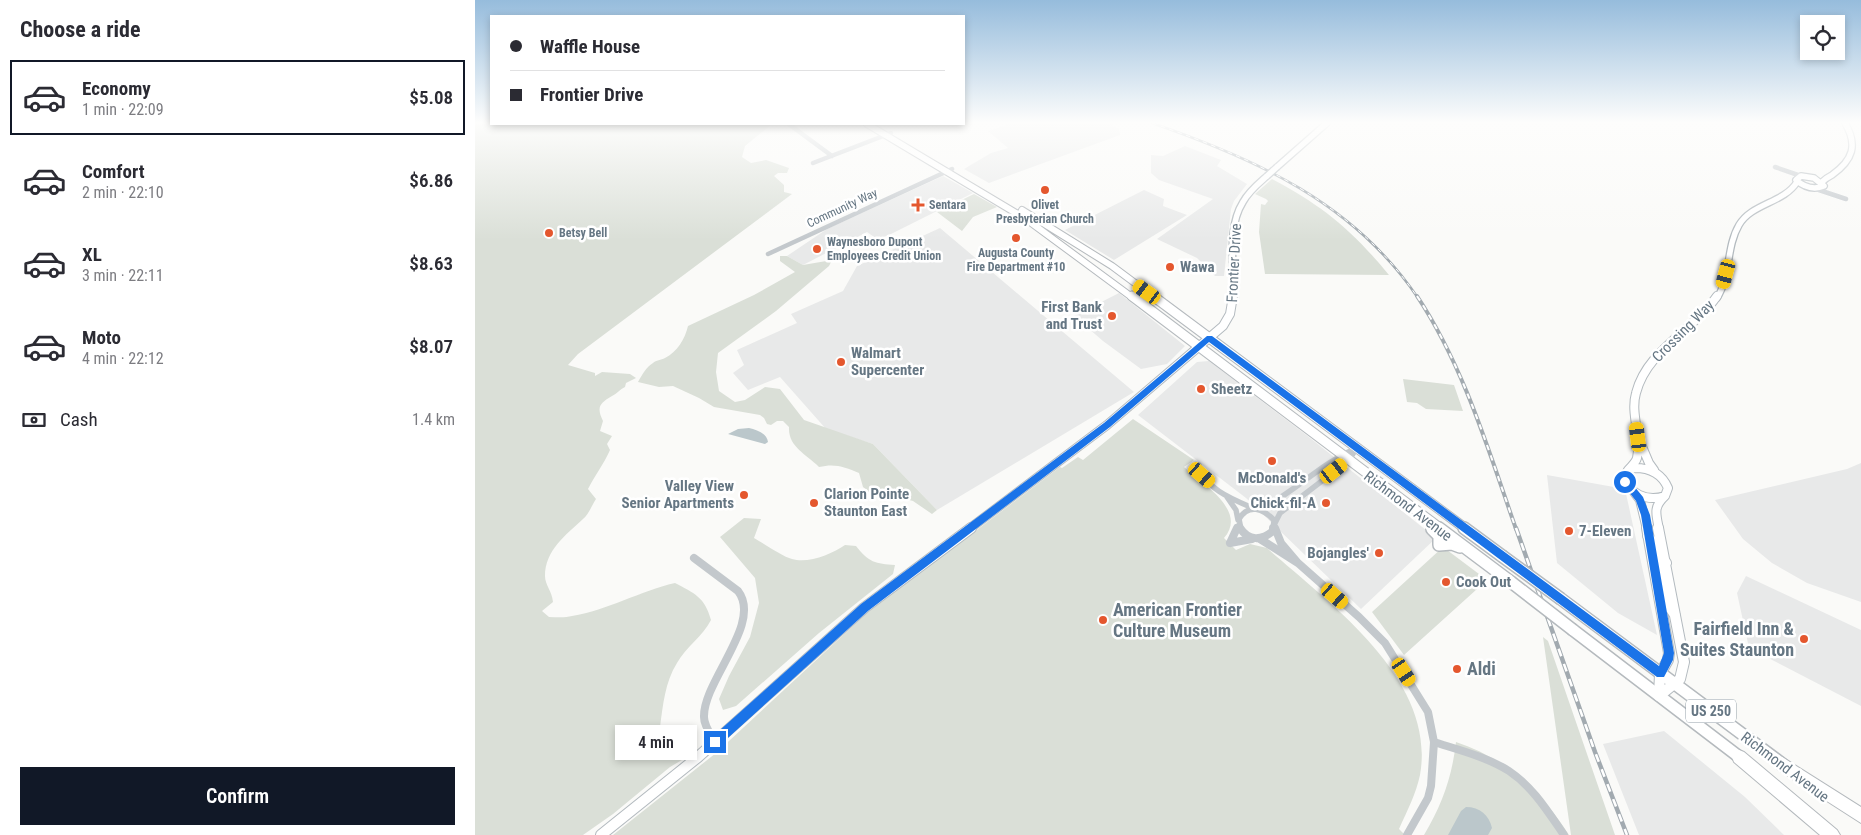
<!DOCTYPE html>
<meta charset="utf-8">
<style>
:root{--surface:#fff;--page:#f2f2f3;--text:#2b2b33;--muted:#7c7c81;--line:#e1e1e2;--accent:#111827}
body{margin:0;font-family:"Roboto Condensed",sans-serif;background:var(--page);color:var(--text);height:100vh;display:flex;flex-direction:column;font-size:19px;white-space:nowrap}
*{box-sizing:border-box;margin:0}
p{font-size:16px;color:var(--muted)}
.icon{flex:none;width:28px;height:28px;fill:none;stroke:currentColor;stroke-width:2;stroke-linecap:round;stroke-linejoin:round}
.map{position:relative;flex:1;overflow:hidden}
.side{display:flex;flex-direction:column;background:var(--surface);width:475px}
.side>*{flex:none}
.banner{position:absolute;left:15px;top:15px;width:475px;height:110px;border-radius:0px;box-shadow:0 2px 8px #0003;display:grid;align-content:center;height:110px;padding:0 20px;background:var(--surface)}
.fabs{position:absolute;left:1325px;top:15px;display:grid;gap:10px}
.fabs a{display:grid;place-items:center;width:45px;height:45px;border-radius:0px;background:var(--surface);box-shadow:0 2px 8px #0003;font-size:25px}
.end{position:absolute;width:22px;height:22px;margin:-11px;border:6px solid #1a73e8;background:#fff;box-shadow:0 0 0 2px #fff}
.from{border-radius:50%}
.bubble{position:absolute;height:35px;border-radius:0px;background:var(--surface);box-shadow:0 2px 8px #0003;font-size:16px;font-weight:600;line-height:35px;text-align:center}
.car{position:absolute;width:15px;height:30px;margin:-15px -8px;border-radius:6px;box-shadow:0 0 4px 1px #0007;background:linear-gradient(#f5c518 24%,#345 0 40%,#f5c518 0 76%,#345 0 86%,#f5c518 0)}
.banner b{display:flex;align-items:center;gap:18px;height:48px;font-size:19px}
.banner b+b{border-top:1px solid var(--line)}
.banner i{width:12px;height:12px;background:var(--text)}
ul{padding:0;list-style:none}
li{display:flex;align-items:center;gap:15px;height:75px;margin:0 10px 8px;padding:0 10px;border:2px solid transparent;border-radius:0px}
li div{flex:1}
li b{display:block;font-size:19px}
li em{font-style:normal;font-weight:600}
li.current{border-color:var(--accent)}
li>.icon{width:45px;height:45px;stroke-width:1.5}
h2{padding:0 20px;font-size:22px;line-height:60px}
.pay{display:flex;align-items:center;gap:12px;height:55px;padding:0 20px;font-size:19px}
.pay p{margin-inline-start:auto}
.cta{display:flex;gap:10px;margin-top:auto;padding:10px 20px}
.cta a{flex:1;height:58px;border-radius:0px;background:var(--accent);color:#fff;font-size:20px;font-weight:600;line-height:58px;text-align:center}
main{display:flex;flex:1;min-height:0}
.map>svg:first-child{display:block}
.built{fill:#e8e9e9}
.green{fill:#dadfd7}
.water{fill:#bbc7cb}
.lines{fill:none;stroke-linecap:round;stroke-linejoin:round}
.secondary-far2-casing{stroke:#b3babf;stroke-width:8}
.secondary-far1-casing{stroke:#b3babf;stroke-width:10}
.secondary-casing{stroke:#b3babf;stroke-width:12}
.primary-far2-casing{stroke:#b5babe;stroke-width:8}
.primary-far1-casing{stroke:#b5babe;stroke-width:11}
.primary-casing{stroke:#b5babe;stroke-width:14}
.highway-casing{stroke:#b4b9bd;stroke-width:2}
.street-far2{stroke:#c3c8cc;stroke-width:4.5}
.street-far1{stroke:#c3c8cc;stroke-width:5.5}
.street{stroke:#c3c8cc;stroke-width:8}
.secondary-far2{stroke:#fff;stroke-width:5.5}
.secondary-far1{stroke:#fff;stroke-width:8}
.secondary{stroke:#fff;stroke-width:10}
.primary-far2{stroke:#fff;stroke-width:6}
.primary-far1{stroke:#fff;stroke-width:9}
.primary{stroke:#fff;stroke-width:11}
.highway{fill:#fff;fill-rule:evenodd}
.rail-far2-casing{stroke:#a2aab0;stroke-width:2.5}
.rail-far1-casing{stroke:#a2aab0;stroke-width:4}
.rail-casing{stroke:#a2aab0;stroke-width:4.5}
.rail-far2{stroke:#fff;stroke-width:1;stroke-dasharray:4.5;stroke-linecap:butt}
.rail-far1{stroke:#fff;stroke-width:2;stroke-dasharray:5.5;stroke-linecap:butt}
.rail{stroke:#fff;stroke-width:2.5;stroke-dasharray:8;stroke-linecap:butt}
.secondary-bridge-casing{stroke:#b3babf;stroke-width:8;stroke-linecap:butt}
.primary-bridge-casing{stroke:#b5babe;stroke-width:14;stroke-linecap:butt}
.secondary-bridge{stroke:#fff;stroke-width:5.5}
.primary-bridge{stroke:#fff;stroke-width:11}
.route{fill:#1a73e8}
.poi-dot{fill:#e4572e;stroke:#fff;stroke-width:2}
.labels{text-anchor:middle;stroke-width:5;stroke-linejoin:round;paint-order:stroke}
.far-poi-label{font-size:12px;font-weight:bold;fill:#657683;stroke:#fff;text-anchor:start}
.far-street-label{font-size:12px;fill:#657683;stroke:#fff}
.shield{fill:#fff;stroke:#939fa8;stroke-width:1}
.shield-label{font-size:14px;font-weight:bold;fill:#657683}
.street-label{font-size:15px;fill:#657683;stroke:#fff}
.poi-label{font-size:15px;font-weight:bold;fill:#657683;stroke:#fff;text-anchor:start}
.near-poi-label{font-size:18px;font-weight:bold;fill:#657683;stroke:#fff;text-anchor:start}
</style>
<main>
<section class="side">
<h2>Choose a ride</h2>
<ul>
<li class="current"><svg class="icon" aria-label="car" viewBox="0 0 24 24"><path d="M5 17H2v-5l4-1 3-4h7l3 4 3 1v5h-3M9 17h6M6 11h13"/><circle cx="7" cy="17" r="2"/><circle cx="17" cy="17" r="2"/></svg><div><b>Economy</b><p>1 min · 22:09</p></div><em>$5.08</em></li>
<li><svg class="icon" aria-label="car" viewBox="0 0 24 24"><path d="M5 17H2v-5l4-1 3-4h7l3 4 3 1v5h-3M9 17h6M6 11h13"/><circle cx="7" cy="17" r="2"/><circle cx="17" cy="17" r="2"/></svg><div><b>Comfort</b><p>2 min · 22:10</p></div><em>$6.86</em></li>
<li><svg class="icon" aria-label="car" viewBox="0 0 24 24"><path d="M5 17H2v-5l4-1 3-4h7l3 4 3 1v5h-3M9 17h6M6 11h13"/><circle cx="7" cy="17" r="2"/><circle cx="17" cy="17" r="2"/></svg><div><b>XL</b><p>3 min · 22:11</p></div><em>$8.63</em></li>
<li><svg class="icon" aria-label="car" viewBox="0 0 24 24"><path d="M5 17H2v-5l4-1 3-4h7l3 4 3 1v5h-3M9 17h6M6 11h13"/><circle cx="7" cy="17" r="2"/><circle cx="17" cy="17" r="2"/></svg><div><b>Moto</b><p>4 min · 22:12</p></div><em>$8.07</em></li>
</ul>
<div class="pay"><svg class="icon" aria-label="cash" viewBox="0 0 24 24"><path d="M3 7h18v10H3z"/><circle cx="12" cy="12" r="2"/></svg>Cash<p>1.4 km</p></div>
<div class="cta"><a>Confirm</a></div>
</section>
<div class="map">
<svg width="1386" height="835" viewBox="0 0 1386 835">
<rect width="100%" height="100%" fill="#fafaf8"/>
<path class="built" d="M537 123H634L644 129 645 135 514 183 489 169 516 153 533 148 513 131Z
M710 146 746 160 742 166 772 184 759 201 756 209 749 276H740L722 258 682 239 738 199 684 180 676 173V155L688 156Z
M468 176 498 193 414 235 402 239 392 232 328 265 312 256 352 229Z
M669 190 689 199 688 206 712 215 639 260 590 230Z
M465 228 659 392 462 510 398 444 351 429 305 377 273 390 258 373 269 365 262 350 322 323 316 314 368 291 382 266Z
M644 293 710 346 692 364 666 369 628 341 599 316Z
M734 361 830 434 961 538 886 609 771 498 663 415 722 362Z
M1386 463V602L1332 583 1297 563 1268 539 1240 500 1372 469Z
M1072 475 1150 489 1182 635 1143 613 1082 563Z
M1271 576 1386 630V706L1274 648 1262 593Z
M1189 731 1270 797 1309 835H1164L1128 744Z"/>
<path class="green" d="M0 123 297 124 270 146 267 157 276 163 291 160 314 168 312 173H303L299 176 309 185V192L317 194 103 354 93 365 120 373V376L127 372 155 374 161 378 151 383 150 387C145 389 142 394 137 396 125 403 121 407 128 421L125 431 137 436 132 444 135 450C129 464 120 475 113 489L121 499C117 505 114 514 108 519 91 535 70 550 70 576 70 585 77 591 78 602L67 611 74 617C81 617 90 618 97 616 133 610 165 591 200 583 219 593 230 597 236 620 228 636 211 647 202 663 190 682 188 705 185 727L191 728 200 751 217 745 212 757 195 767 138 814 108 835H0Z
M797 179C848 206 877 230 914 275L790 274 784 232 786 204 790 205 793 201 791 199 780 194Z
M499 194 522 207 498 217 487 231 462 212Z
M305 256H312L328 265 357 260 354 266 301 311 243 353 241 372 244 391 260 402 270 400 290 387 305 389 329 420 398 444 462 510 457 514 438 501 408 493 394 492 388 487 384 473C370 467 360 463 344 467 331 454 313 447 314 427L308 421H302L296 425 292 424 289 418 285 415 239 407 224 398 198 386 184 387 163 382C167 375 171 367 178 363 181 360 186 360 190 358 202 352 210 339 213 326L279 295 320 272 305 261Z
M928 379 979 385 988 411 951 409 942 403 932 402Z
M658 419 719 460 709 467C728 484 773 511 749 538L761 550 775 544 792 548C855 604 962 679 945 775 941 794 932 811 924 829L930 835H138L241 753 392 613 585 467 587 468 603 457 608 460Z
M269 518 286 519 279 538C288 543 308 557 317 559 333 564 357 554 370 545L381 546C393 562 401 564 420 565L418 574 344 633 261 706 248 710 244 699 254 676 275 637 284 603 280 578 245 537Z
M968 547 1012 580 929 655 897 612Z
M1068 637 1073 641 1140 835H1096Z
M981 742C1030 758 1067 792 1094 835H949C967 805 977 777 981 742Z"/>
<path class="water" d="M274 428C282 430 292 433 293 442L290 444 253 434 263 429Z
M991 807C1005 807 1014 815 1017 828L1013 835H973L986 811Z"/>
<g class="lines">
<g class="secondary-far2-casing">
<path id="secondary-far2" d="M802 167 852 123
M1326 176 1339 178 1349 186C1339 190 1329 187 1321 180Z
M1347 182C1350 179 1353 177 1357 175 1378 160 1383 145 1370 123
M758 298C760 267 751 229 768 202 774 191 783 184 792 176
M1242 298C1256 276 1251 247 1264 225 1277 203 1309 203 1322 182"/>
</g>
<g class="secondary-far1-casing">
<path id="secondary-far1" d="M1163 437 1174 463 1179 470
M1160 468C1175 468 1187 474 1193 488L1190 496C1172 502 1153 494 1150 475L1153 470Z
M1153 470C1156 467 1161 462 1162 458 1167 436 1155 414 1161 393 1172 350 1218 331 1242 296
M1159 492 1165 500 1172 529
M494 529 632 425 748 326 755 314 758 296
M1184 529C1181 514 1178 507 1190 496"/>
</g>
<g class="secondary-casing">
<path id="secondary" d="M1172 528 1194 653 1193 660 1185 674 1184 696
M1183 528 1209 662 1205 679 1184 696
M1173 536 1191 563
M1178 561 1187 570 1191 601 1200 615
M126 835 223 757 389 608 496 528"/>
</g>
<g class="primary-far2-casing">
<path id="primary-far2" d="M392 124 551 219 658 298
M547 210 637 266 680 298"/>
</g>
<g class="primary-far1-casing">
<path id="primary-far1" d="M657 296 966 529
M678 296 991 529"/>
</g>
<g class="primary-casing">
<path id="primary" d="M964 528 1036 582
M989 528 1027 556
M957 529 964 536V545L977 544 985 547
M1086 599 1310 766
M1098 630 1267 759"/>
</g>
<g class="highway-casing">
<path id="highway" d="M1264 750 1269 752 1362 830 1365 835H1345L1259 762 1257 757 1259 752Z
M1307 757 1386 807V823L1302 769 1300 764 1302 759Z"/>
</g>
<path class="street-far2" d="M315 125 357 156
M338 163 416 133
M1300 167 1326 176
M1341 189 1371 199
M293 254 477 169"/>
<path class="street-far1" d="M724 465C728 488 759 500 778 508
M752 497 761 510 763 520
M786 509C820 492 846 463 882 448
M800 523 805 513 873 461 882 448
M762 529 763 526
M766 529 764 519C774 503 788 509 799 520L798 529"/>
<path class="street" d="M765 528C774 542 787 540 798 531V528
M800 528 806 543 823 563
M785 539 823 563 884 617 910 643 953 712 959 742 956 786 953 798 932 835
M755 543 777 539
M755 543 762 528
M219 558 263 591C288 623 228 681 229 717 229 726 236 735 240 742
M959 742C984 750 1012 757 1034 771 1058 787 1073 812 1089 835"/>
<use href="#secondary-far2" class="secondary-far2"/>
<use href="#secondary-far1" class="secondary-far1"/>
<use href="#secondary" class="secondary"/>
<use href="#primary-far2" class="primary-far2"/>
<use href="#primary-far1" class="primary-far1"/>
<use href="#primary" class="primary"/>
<use href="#highway" class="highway"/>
<g class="rail-far2-casing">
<path id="rail-far2" d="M677 123C781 159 879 203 943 298"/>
</g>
<g class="rail-far1-casing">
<path id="rail-far1" d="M942 296C989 367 1013 449 1041 529"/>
</g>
<g class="rail-casing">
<path id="rail" d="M1041 528 1120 752 1152 835"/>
</g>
<use href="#rail-far2" class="rail-far2"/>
<use href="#rail-far1" class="rail-far1"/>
<use href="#rail" class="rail"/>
<g class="secondary-bridge-casing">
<path id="secondary-bridge" d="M792 176 802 167"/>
</g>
<g class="primary-bridge-casing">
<path id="primary-bridge" d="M1027 556 1086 599
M1036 582 1098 630"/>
</g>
<use href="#secondary-bridge" class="secondary-bridge"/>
<use href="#primary-bridge" class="primary-bridge"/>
</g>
<linearGradient id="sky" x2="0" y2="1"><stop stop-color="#96bcdc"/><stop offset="0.51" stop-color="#fdfdfc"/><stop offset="1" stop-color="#fdfdfc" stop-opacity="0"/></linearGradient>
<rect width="1386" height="240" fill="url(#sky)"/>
<path class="route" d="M732 336H737L1184 666 1189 653 1166 515 1161 501 1146 482 1147 480H1154L1168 497 1175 515 1199 653 1198 660 1189 677H1182L734 342 635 427 393 611 244 746 240 748 236 746 235 742 236 738 386 604 629 423Z"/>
<g class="poi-dot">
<circle cx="570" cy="190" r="5"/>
<path d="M440.5 197.5h5v5h5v5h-5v5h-5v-5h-5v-5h5z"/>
<circle cx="74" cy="233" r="5"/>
<circle cx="541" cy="238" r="5"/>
<circle cx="342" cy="249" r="5"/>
<circle cx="695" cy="267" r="5"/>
<circle cx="637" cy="316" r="5"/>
<circle cx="366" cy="362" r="5"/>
<circle cx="726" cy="389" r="5"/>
<circle cx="797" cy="461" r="5"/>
<circle cx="269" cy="495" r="5"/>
<circle cx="339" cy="503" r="5"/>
<circle cx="851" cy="503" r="5"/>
<circle cx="1094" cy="531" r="5"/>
<circle cx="904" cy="553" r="5"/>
<circle cx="971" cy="582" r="5"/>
<circle cx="628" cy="620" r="5"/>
<circle cx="1329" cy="639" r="5"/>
<circle cx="982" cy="669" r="5"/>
</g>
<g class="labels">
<g class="far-poi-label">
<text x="454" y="209">Sentara</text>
<text x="570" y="209" text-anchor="middle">Olivet<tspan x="570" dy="14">Presbyterian Church</tspan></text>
<text x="84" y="237">Betsy Bell</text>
<text x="352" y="246">Waynesboro Dupont<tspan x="352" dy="14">Employees Credit Union</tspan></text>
<text x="541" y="257" text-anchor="middle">Augusta County<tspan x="541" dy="14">Fire Department #10</tspan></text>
</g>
<g class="far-street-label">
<text transform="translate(367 208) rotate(-25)" y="4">Community Way</text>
</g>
<rect class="shield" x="1211" y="699.5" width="50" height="23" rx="4"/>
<g class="shield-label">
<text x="1236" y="716">US 250</text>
</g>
<g class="street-label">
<text transform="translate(759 263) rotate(-87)" y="5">Frontier Drive</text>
<text transform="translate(1208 331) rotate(-45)" y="5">Crossing Way</text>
<text transform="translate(933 506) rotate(37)" y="5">Richmond Avenue</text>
<text transform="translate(1310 767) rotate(37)" y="5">Richmond Avenue</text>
</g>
<g class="poi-label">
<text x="705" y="272">Wawa</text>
<text x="627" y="312" text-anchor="end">First Bank<tspan x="627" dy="17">and Trust</tspan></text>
<text x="376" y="358">Walmart<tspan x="376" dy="17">Supercenter</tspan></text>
<text x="736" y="394">Sheetz</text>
<text x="797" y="483" text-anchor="middle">McDonald's</text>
<text x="259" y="491" text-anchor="end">Valley View<tspan x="259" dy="17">Senior Apartments</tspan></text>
<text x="349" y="499">Clarion Pointe<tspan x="349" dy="17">Staunton East</tspan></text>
<text x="841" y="508" text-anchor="end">Chick-fil-A</text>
<text x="1104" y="536">7-Eleven</text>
<text x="894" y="558" text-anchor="end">Bojangles'</text>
<text x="981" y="587">Cook Out</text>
</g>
<g class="near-poi-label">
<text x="638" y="616">American Frontier<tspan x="638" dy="21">Culture Museum</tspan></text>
<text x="1319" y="635" text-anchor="end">Fairfield Inn &amp;<tspan x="1319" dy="21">Suites Staunton</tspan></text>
<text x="992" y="675">Aldi</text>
</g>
</g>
</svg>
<div class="fabs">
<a><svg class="icon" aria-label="locate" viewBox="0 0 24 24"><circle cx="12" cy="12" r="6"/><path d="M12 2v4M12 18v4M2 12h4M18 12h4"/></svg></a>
</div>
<i class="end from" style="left:1150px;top:482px"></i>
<i class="end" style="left:240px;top:742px"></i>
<div class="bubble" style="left:140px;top:725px;width:82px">4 min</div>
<i class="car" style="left:1251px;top:274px;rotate:195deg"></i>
<i class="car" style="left:672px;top:292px;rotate:306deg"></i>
<i class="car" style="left:1163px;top:437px;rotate:353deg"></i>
<i class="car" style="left:859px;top:471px;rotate:52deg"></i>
<i class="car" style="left:727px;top:475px;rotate:131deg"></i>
<i class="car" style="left:860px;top:596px;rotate:131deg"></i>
<i class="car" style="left:929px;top:672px;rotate:147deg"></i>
<div class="banner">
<b><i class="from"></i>Waffle House</b>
<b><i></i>Frontier Drive</b>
</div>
</div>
</main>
